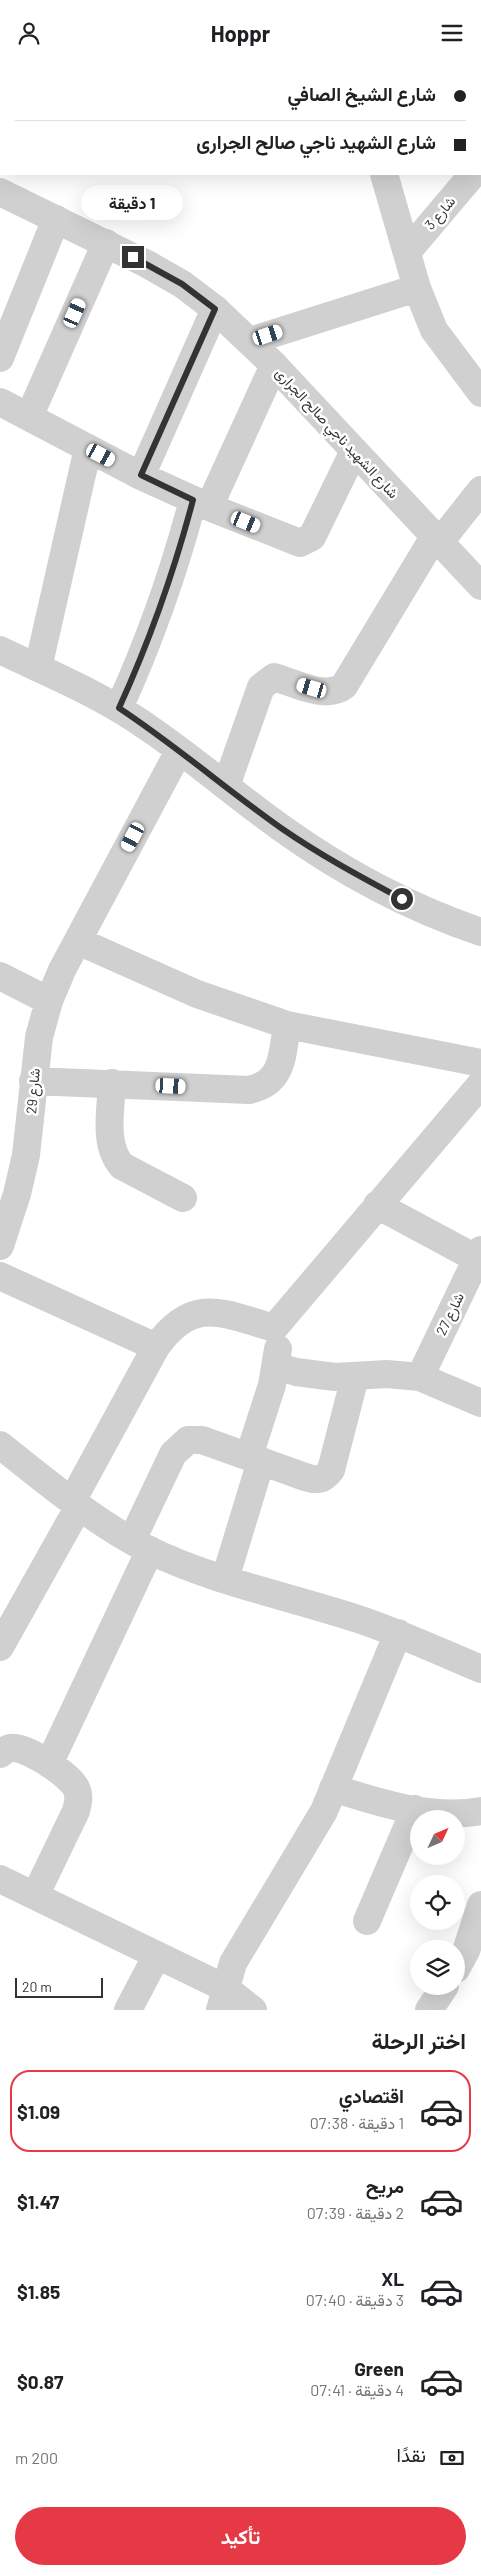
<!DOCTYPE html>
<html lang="ar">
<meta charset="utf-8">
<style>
:root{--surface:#fff;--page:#f6f6f6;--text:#202124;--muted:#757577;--line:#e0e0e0;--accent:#e63946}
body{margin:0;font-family:Barlow,Vazirmatn,sans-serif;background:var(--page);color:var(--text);direction:rtl;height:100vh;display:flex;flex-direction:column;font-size:19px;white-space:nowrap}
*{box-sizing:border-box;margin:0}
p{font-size:16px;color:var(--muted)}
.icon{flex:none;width:28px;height:28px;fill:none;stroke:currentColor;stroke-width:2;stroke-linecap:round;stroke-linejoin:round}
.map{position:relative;height:1945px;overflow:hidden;direction:ltr}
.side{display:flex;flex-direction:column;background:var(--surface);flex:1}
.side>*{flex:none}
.guide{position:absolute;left:0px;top:0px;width:481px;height:110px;box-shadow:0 5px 20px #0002;direction:rtl;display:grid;align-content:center;height:110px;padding:0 15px;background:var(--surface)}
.needle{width:32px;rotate:46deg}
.controls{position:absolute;left:410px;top:1745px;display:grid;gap:10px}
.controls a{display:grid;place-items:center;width:55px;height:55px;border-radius:50%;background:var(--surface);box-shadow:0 5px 20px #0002;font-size:25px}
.scale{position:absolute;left:15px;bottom:12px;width:88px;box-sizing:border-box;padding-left:5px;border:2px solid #333;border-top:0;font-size:14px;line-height:18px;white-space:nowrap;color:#333;-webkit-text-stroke:4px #fff;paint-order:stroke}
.end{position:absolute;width:22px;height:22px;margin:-11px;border:6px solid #333;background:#fff;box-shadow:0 0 0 2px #fff}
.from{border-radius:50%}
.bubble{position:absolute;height:35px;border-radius:18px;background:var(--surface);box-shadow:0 5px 20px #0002;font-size:16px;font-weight:700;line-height:35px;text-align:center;direction:rtl}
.car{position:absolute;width:15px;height:30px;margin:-15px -8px;border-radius:6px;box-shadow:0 0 4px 1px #0007;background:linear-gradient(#fff 24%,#345 0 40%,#fff 0 76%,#345 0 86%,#fff 0)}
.guide b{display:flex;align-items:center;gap:18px;height:48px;font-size:19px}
.guide b+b{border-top:1px solid var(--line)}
.guide i{width:12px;height:12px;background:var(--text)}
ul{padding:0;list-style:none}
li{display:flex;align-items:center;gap:15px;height:82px;margin:0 10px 8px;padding:0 5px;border:2px solid transparent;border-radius:20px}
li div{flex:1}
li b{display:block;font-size:19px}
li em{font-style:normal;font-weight:700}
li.current{border-color:var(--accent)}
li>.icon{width:45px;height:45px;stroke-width:1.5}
h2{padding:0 15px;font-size:22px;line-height:60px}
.pay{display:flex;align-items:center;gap:12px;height:55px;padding:0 15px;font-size:19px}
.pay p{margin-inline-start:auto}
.action{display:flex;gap:10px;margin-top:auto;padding:10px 15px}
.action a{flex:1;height:58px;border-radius:30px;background:var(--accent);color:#fff;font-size:20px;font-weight:700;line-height:58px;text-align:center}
header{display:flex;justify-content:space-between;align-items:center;height:65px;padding:0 15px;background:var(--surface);font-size:22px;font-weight:700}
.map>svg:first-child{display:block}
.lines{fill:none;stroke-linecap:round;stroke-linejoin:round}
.minor{stroke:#d0d0d0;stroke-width:28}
.tertiary{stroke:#d0d0d0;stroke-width:28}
.route{stroke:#333;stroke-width:6}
.labels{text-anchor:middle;stroke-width:5;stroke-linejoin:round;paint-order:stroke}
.street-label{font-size:14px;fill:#333;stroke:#fff}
</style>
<header><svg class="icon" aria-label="menu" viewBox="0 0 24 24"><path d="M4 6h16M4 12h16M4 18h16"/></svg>Hoppr<svg class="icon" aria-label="person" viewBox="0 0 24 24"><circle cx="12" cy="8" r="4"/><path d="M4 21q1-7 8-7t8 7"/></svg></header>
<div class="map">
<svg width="481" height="1945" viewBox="0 0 481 1945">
<rect width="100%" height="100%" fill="#fff"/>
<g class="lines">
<path class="minor" d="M353 0 354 1
M384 109 417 223 434 265 481 328
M407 187 473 109
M250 276 417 223
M0 293 56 154
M0 337 141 411 209 442 300 478 312 472 354 386
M29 352 106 178
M141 411 215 244
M209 442 274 300
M439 478 481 425
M0 585C50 609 102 630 147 662 193 693 235 730 280 762 341 806 410 843 481 867
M38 603 88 383
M119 643C150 575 174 507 193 435
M226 721 261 622 274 612C295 618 325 635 344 621L434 472
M78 876 197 929 287 960 481 998
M0 911 49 936
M33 1016 249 1025C284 1018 282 989 287 960
M112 1018C111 1044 103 1080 122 1101L183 1133
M377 1140 481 1196
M0 1181 17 1129 26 1090 39 972 49 936 62 905 179 686
M0 1211 156 1282
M274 1263 481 1019
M277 1301 296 1307 335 1312 387 1309 420 1312 481 1338
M420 1312 481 1185
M0 1380C47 1417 95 1458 149 1485 215 1517 288 1531 358 1554 400 1568 440 1587 481 1604
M249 1391 272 1320 278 1284
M72 1436 156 1282C193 1230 222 1248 274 1263
M132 1475 173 1389 188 1375H202L305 1412C318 1416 323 1415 331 1405L355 1312
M225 1514 261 1396
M0 1582 79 1441
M0 1689C3 1687 6 1684 10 1683 25 1680 70 1710 76 1723 80 1731 78 1738 76 1746L35 1831
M49 1699 150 1485
M333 1723C379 1738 432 1755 481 1746
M0 1814 225 1923 253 1945
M367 1856 415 1744
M456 1904 466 1886 481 1840
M128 1945 157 1890
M220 1945 233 1898 324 1746 398 1568
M429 1945 445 1921"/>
<path class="tertiary" d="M0 127 147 199 182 219 215 244 274 300 481 521"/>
</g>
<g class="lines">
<path class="route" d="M133 192 182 219 215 244 141 410 193 435C174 507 150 575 119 643 175 680 226 724 281 763 320 790 361 812 402 834"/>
</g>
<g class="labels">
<g class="street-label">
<text transform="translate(440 148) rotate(-50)" y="5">شارع 3</text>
<text transform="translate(337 368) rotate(47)" y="5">شارع الشهيد ناجي صالح الجرارى</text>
<text transform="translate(33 1026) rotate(-85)" y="5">شارع 29</text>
<text transform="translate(450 1249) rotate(-64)" y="5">شارع 27</text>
</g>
</g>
</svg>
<div class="controls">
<a><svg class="needle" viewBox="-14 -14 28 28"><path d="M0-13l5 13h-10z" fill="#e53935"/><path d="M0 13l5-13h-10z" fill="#757577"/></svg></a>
<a><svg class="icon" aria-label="locate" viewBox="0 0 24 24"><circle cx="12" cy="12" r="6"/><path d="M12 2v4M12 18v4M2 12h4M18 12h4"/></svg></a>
<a><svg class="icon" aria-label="layers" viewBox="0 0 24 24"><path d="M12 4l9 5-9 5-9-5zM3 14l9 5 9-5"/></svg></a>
</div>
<div class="scale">20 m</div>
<i class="end from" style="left:402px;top:834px"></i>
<i class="end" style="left:133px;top:192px"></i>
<div class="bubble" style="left:81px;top:120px;width:102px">1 دقيقة</div>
<i class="car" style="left:75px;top:248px;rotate:24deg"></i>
<i class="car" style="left:268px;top:270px;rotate:72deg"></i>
<i class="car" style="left:101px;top:390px;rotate:118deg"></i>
<i class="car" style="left:246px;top:457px;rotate:112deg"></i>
<i class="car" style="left:312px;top:623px;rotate:286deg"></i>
<i class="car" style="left:133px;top:772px;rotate:208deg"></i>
<i class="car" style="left:171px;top:1021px;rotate:93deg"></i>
<div class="guide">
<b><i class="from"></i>شارع الشيخ الصافي</b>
<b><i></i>شارع الشهيد ناجي صالح الجرارى</b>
</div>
</div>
<section class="side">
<h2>اختر الرحلة</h2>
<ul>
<li class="current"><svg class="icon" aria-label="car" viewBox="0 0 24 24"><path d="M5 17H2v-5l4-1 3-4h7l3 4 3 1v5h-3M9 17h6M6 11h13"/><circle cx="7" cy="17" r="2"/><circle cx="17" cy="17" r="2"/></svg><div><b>اقتصادي</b><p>1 دقيقة · 07:38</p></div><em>$1.09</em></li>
<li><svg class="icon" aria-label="car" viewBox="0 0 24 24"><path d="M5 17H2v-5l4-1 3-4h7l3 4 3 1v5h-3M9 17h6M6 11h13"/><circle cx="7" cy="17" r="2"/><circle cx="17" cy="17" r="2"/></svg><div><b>مريح</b><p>2 دقيقة · 07:39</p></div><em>$1.47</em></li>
<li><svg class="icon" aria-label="car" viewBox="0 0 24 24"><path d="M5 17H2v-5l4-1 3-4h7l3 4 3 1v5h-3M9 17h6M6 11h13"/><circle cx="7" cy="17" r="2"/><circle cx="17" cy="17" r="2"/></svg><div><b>XL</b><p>3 دقيقة · 07:40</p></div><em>$1.85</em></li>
<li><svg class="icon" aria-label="car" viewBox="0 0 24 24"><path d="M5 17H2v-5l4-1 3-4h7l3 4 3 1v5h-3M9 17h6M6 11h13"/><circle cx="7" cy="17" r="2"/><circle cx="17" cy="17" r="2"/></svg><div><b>Green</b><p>4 دقيقة · 07:41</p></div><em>$0.87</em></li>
</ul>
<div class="pay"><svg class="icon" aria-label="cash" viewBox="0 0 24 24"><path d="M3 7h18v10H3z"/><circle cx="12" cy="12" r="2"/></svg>نقدًا<p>200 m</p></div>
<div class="action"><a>تأكيد</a></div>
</section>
